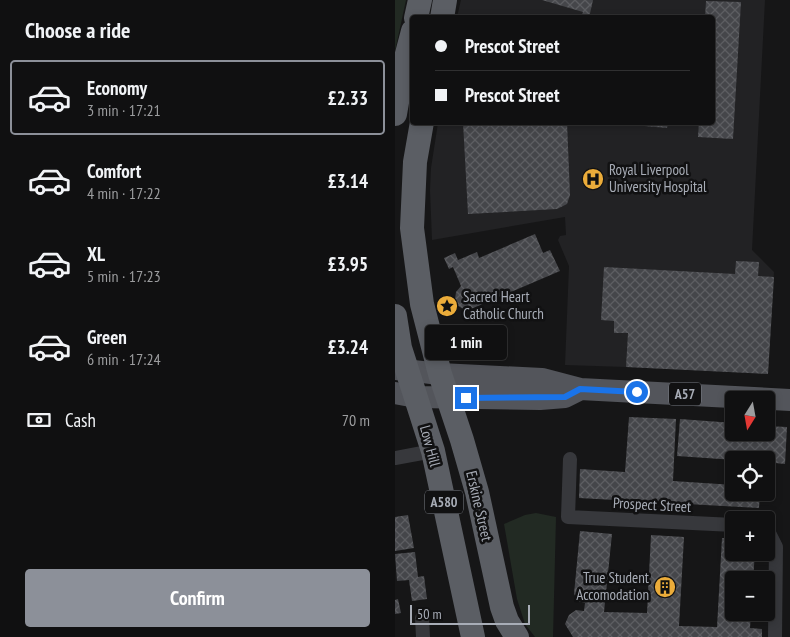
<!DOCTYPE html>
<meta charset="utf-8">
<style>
:root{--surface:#101011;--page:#19191a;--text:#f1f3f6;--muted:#9c9d9f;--line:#303031;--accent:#8c9099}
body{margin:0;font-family:"PT Sans Narrow",sans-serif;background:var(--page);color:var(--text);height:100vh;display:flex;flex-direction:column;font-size:19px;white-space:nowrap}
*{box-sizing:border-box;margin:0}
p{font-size:16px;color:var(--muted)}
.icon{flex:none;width:28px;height:28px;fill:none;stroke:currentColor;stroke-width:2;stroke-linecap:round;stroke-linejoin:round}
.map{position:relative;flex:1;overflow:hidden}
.side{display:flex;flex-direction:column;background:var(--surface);width:395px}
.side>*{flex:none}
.top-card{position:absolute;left:15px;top:15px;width:305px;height:110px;border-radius:5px;box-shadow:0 2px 8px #0003,0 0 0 1px var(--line);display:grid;align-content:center;height:110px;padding:0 25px;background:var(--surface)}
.needle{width:32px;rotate:191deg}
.controls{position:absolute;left:330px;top:391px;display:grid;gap:10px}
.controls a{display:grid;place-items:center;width:50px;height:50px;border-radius:5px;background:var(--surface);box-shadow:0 2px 8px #0003,0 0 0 1px var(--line);font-size:25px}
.scale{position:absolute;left:15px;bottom:12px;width:120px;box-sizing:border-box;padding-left:5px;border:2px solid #a8adb7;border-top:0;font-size:14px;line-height:18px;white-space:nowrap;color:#a8adb7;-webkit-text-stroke:4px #111112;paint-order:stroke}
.end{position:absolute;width:22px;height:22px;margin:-11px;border:6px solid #1a73e8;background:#fff;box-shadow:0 0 0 2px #fff}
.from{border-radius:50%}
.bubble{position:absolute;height:35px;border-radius:5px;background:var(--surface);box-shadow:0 2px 8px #0003,0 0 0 1px var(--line);font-size:16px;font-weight:800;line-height:35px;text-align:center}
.top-card b{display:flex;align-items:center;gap:18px;height:48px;font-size:19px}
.top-card b+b{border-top:1px solid var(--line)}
.top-card i{width:12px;height:12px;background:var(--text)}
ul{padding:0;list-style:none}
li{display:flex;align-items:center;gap:15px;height:75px;margin:0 10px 8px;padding:0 15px;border:2px solid transparent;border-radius:5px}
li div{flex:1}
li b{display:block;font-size:19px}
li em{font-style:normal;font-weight:800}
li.selected{border-color:var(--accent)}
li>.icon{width:45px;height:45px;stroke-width:1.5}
h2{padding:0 25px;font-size:22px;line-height:60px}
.pay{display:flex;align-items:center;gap:12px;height:55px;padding:0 25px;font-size:19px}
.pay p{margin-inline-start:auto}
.button{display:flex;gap:10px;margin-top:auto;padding:10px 25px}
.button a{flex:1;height:58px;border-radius:5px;background:var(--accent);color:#fff;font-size:20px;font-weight:800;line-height:58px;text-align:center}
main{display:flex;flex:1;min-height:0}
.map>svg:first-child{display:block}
.built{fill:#222224}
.grass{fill:#222a23}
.building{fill:url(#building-cross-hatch)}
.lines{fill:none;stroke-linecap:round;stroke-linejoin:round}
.minor{stroke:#37383c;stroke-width:14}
.primary{stroke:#53555b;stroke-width:22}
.trunk{stroke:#5b5e64;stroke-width:24}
.route{stroke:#1a73e8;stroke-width:6}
.labels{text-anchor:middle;stroke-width:5;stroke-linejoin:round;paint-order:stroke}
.shield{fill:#111112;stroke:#7b7e86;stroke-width:1}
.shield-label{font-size:14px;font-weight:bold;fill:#a8adb7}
.poi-label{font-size:15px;fill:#a8adb7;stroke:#111112;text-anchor:start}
.street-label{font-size:15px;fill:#a8adb7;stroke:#111112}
</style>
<main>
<section class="side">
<h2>Choose a ride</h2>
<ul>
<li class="selected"><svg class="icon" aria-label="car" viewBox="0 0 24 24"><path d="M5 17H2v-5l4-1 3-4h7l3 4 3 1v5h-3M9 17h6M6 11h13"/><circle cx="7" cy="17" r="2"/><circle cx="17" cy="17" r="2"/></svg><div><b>Economy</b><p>3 min · 17:21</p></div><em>£2.33</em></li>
<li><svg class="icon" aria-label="car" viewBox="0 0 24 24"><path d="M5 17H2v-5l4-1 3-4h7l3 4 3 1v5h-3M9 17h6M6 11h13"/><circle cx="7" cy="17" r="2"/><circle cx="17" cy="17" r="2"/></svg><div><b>Comfort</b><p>4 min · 17:22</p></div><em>£3.14</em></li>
<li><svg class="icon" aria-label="car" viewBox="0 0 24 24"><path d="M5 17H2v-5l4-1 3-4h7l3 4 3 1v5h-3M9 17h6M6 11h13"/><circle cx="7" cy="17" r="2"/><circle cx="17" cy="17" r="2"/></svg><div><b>XL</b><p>5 min · 17:23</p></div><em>£3.95</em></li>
<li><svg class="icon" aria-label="car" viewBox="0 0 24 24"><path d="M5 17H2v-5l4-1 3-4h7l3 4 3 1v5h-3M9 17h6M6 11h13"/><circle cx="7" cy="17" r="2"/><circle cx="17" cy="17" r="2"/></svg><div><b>Green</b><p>6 min · 17:24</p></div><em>£3.24</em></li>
</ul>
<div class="pay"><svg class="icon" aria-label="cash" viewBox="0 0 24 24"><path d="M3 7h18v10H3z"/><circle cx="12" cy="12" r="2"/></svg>Cash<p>70 m</p></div>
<div class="button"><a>Confirm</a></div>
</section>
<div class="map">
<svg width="395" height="637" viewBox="0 0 395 637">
<defs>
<pattern id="building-cross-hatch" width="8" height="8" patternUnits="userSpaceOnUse" patternTransform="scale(1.25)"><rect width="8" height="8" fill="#45464a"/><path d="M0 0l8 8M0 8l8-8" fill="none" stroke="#5d5e62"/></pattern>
</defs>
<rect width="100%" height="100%" fill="#161617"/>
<path class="built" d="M66 0H370L357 250 379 272 373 374 231 367 170 365 174 266 163 240 165 236 171 235 170 217 37 240 35 190 36 168 43 123 318 122V18L62 17Z"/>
<path class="grass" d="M0 0H11L0 51Z
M141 513 161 517 158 637H140L130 624 122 599 109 524 130 515Z"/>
<path class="building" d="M147 0H198L194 18H186L188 12Z
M311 1 346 2 338 139 303 137 304 122H318V18H310Z
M68 122H172L175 195 172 204 162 209 73 214Z
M227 122H273L272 128 227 124Z
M140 234 148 253 155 250 165 271 76 309H68L62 305 60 299 61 292 66 286 58 267 54 269 49 258 60 253 63 260 82 252 84 258Z
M341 261 364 262 363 276 379 277 373 374 231 367 233 333H219V321L206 320 209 267 340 274Z
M234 417 281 419 278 481 339 485V492H365L364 508 184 498 185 469 230 472Z
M285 419 339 423V432H371V426L392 427 390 464 371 462V460H340L282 456Z
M13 515 19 548 0 551V517Z
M185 531 217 534 209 612 252 613 256 535 289 537 284 626 322 627 327 538 339 539V552H360L358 580H339V612H356L355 628 367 629V637H178L170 624 174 615 181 610 189 611 190 603 183 601 179 594Z
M20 552 23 577 29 576 32 599 17 601 14 580 2 581 0 554Z
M3 599 6 613 0 614V600Z"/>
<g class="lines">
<path class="minor" d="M0 458 38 451
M175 459 173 517 339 525
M371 527 381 547 380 637
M27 618 28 637"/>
<path class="primary" d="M0 369 45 374 147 379 185 389 395 400
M0 393 21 397 145 399 170 397 184 390"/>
<path class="trunk" d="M21 18 25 0
M47 18 50 0
M0 114 7 73 18 31
M27 122 20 162 17 228 27 304 45 374 67 440 82 492 107 607 112 621 122 637
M0 316 5 348 38 451 78 637"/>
</g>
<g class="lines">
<path class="route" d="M71 398 170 397 185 389 242 392"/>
</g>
<defs>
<g id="hospital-disc" transform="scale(1.125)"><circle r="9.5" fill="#ebac3a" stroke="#111112"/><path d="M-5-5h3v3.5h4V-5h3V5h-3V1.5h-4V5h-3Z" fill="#111"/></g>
<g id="sight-disc" transform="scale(1.125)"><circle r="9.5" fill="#ebac3a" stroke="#111112"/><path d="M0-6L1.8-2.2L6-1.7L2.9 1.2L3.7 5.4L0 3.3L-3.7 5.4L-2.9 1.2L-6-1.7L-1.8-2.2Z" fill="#111"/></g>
<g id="building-disc" transform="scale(1.125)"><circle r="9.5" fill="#ebac3a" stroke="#111112"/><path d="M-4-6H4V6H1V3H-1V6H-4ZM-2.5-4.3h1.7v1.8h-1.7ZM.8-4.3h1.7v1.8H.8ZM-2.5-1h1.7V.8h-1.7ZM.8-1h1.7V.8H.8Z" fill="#111"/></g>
</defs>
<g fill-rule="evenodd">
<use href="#hospital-disc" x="198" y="179"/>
<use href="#sight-disc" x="52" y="306"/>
<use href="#building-disc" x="270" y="587"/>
</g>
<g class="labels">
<g class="shield">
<rect x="274" y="382.5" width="32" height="23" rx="4"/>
<rect x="30" y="490.5" width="38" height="23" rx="4"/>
</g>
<g class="shield-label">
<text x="290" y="399">A57</text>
<text x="49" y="507">A580</text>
</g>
<g class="poi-label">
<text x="214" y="175">Royal Liverpool<tspan x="214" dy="17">University Hospital</tspan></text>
<text x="68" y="302">Sacred Heart<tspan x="68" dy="17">Catholic Church</tspan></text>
<text x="254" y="583" text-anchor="end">True Student<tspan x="254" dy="17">Accomodation</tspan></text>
</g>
<g class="street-label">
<text transform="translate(35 446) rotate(75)" y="5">Low Hill</text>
<text transform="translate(257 505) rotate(3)" y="5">Prospect Street</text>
<text transform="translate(84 506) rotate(77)" y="5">Erskine Street</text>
</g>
</g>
</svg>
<div class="controls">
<a><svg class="needle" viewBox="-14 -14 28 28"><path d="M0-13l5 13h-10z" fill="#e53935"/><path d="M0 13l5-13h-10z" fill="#9c9d9f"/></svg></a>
<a><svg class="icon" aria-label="locate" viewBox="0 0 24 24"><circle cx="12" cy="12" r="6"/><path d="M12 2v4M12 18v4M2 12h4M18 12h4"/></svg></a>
<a>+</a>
<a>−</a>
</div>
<div class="scale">50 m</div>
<i class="end from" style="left:242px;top:392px"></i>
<i class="end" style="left:71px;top:398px"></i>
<div class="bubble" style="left:30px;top:325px;width:82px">1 min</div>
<div class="top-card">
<b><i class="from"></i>Prescot Street</b>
<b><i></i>Prescot Street</b>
</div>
</div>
</main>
